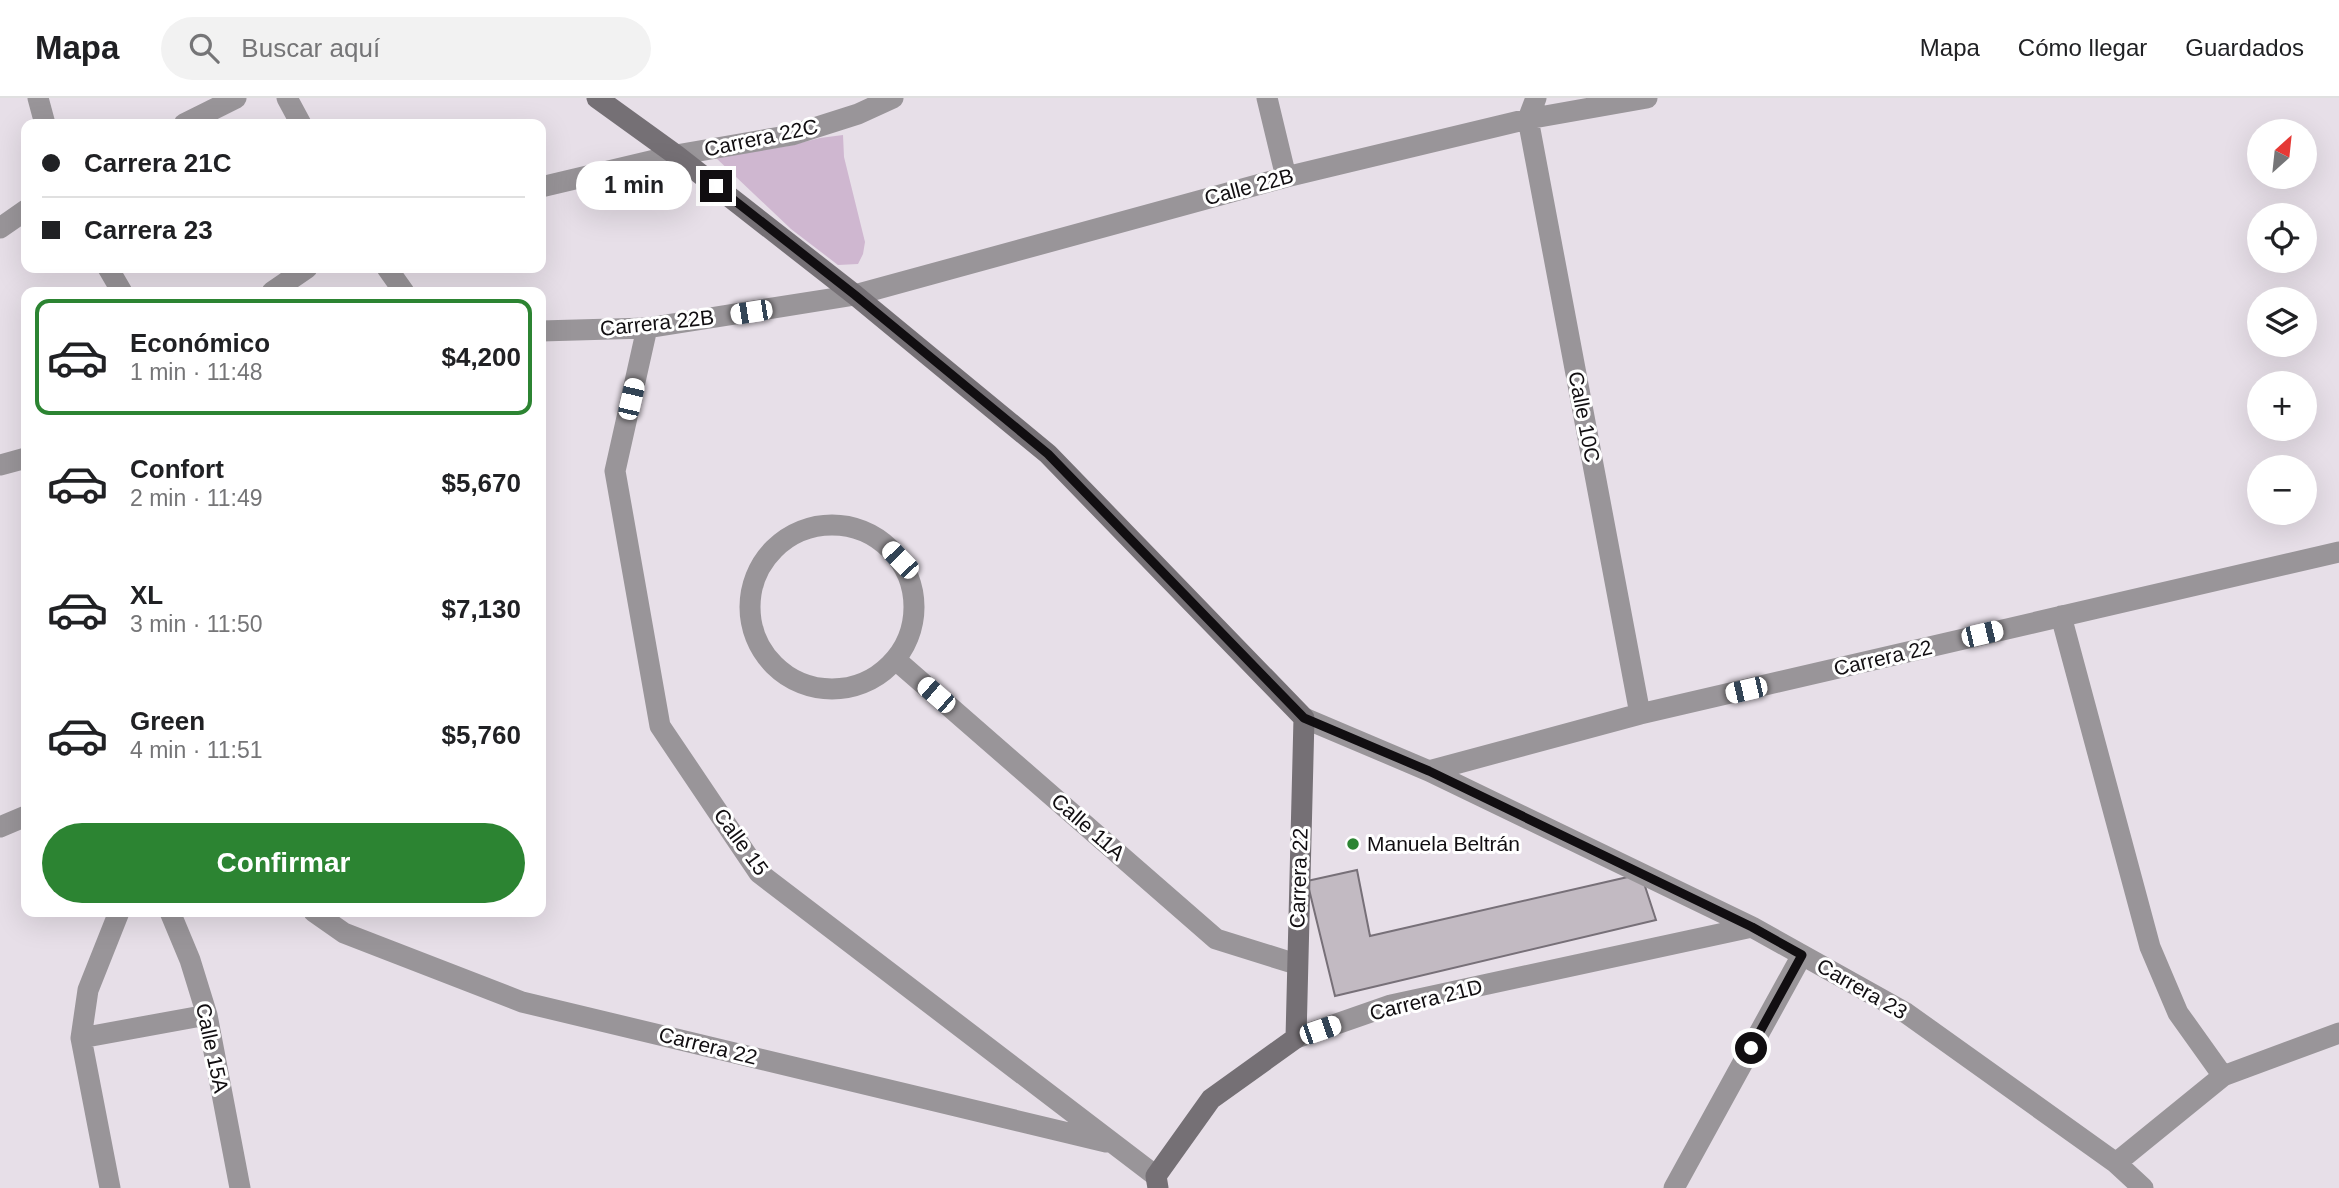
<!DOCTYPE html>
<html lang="es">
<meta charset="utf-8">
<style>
:root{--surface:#fff;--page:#f2f2f2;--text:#202124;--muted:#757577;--line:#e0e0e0;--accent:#2c8432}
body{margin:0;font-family:Helvetica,sans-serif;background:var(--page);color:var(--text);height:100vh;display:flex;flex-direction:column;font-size:26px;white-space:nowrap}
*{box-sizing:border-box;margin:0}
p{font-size:23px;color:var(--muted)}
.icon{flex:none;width:38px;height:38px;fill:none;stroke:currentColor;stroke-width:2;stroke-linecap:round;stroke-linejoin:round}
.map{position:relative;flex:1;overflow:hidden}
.side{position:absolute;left:21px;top:189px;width:525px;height:630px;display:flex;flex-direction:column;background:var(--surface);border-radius:14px;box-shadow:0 7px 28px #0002}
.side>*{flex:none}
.hud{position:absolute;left:21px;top:21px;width:525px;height:154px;border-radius:14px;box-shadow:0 7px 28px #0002;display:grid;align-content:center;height:154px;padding:0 21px;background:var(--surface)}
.needle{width:46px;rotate:27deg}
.fabs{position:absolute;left:2247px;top:21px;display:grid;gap:14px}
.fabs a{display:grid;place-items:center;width:70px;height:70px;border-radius:50%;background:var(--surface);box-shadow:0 7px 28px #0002;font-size:35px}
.end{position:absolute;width:32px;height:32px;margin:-16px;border:9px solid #110e11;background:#fff;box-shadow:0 0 0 4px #fff}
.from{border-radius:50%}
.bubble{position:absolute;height:49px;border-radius:24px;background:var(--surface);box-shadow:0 7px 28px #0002;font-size:23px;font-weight:600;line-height:49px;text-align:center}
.car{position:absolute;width:21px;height:42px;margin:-21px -10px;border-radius:9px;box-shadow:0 0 5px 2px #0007;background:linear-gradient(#fff 24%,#345 0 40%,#fff 0 76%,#345 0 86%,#fff 0)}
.hud b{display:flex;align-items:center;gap:24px;height:66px;font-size:26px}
.hud b+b{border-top:2px solid var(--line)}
.hud i{width:18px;height:18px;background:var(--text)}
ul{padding:12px 0 0;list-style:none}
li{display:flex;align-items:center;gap:21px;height:116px;margin:0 14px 10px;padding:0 7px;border:4px solid transparent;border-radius:14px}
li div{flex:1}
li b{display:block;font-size:26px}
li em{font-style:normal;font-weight:600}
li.active{border-color:var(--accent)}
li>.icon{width:63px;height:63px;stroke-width:1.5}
.action{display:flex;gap:14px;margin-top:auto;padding:14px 21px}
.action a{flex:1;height:80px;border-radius:42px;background:var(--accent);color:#fff;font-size:28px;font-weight:600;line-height:80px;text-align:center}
header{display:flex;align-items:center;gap:42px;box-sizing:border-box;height:98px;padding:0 35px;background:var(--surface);border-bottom:2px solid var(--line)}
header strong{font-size:33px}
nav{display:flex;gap:38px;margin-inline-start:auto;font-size:24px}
.search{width:490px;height:63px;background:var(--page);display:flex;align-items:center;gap:18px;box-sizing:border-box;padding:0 24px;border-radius:38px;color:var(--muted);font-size:26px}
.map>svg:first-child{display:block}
.green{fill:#cfb7d0}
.building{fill:#c2bac2;stroke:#777078;stroke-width:2}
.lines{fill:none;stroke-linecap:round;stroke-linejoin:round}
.street{stroke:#999599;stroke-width:21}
.secondary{stroke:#757075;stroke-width:21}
.route{stroke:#110e11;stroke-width:9}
.poi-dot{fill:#2c8432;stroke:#fff;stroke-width:2.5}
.labels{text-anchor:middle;stroke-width:6;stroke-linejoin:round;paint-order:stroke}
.street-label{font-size:21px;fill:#110e11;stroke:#fff}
.poi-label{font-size:21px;fill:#110e11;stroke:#fff;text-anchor:start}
</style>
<header>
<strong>Mapa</strong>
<div class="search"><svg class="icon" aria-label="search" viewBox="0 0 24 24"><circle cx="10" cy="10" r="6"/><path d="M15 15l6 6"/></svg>Buscar aquí</div>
<nav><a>Mapa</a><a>Cómo llegar</a><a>Guardados</a></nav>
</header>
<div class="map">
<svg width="2339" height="1090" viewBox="0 0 2339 1090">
<rect width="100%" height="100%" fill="#e7dfe8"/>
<path class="green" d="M843 37 844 59 865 144 863 156 858 166 838 167 791 131 715 59 788 48 820 40Z"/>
<path class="building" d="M1357 772 1370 838 1641 776 1656 822 1335 898 1307 783Z"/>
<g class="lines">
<path class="street" d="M38 0 45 26
M287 0 301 26
M1267 0 1286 79
M1536 0 1528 21 1640 616
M184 26 236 0
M541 89 676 57 792 37 858 16 893 0
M0 130 26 112
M108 170 122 194
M387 170 404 194
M272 194 307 170
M647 230 615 373 660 628 759 775 1156 1078
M541 233 647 230 855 197 1286 79 1528 21 1647 0
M0 367 26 360
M750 509a82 82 0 1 1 164 0a82 82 0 1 1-164 0Z
M2061 518 2150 849 2178 915 2223 978
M896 562 1216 841 1296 866
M1304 620 1429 673 1752 829 1906 915 2116 1065 2143 1090
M1429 673 1640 616 2339 454
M0 729 26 718
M170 814 190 862 207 917 240 1090
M314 814 344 835 522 904 1106 1044
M81 940 207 917
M1296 940 1391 907 1752 829
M2116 1065 2223 978 2339 935
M110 1090 81 940 88 892 119 814
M1674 1090 1802 857"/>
<path class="secondary" d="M597 0 676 57 855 197 1048 356 1304 620 1296 940 1211 1001 1156 1078 1158 1090"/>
</g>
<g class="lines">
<path class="route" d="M716 88 855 197 1048 356 1304 620 1429 673 1752 829 1802 857 1751 950"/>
</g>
<circle class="poi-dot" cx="1353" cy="746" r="7"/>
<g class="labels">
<g class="street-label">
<text transform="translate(761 40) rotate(-12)" y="7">Carrera 22C</text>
<text transform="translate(1249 89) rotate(-15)" y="7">Calle 22B</text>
<text transform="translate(657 225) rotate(-6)" y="7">Carrera 22B</text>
<text transform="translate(1584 319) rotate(79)" y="7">Calle 10C</text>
<text transform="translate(1883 560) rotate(-13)" y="7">Carrera 22</text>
<text transform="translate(1088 729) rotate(41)" y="7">Calle 11A</text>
<text transform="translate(741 744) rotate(54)" y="7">Calle 15</text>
<text transform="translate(1299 780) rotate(-88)" y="7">Carrera 22</text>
<text transform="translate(1862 891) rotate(30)" y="7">Carrera 23</text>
<text transform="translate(1426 902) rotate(-14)" y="7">Carrera 21D</text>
<text transform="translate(708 948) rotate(14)" y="7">Carrera 22</text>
<text transform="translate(212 950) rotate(78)" y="7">Calle 15A</text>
</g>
<g class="poi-label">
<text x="1367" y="753">Manuela Beltrán</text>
</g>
</g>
</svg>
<div class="fabs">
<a><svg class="needle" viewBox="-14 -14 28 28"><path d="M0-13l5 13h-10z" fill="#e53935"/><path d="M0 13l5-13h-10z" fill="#757577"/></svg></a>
<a><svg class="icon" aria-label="locate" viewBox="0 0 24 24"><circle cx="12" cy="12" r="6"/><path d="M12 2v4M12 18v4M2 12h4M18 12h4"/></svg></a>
<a><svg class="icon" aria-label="layers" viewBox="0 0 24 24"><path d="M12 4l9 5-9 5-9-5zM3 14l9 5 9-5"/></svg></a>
<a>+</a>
<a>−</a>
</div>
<i class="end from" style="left:1751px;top:950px"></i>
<i class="end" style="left:716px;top:88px"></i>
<div class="bubble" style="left:576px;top:63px;width:116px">1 min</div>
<i class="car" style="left:751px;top:214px;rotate:261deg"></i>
<i class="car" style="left:631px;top:301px;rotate:13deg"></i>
<i class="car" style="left:900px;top:462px;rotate:316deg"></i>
<i class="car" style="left:1982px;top:536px;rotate:77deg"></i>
<i class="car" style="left:1746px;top:592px;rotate:257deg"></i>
<i class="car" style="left:936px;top:597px;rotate:311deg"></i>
<i class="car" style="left:1320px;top:932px;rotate:71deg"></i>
<div class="hud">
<b><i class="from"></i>Carrera 21C</b>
<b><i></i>Carrera 23</b>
</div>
<section class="side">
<ul>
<li class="active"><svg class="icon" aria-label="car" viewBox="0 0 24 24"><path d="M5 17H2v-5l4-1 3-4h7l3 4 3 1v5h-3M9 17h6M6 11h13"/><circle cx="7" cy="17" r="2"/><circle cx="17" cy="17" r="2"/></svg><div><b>Económico</b><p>1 min · 11:48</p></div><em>$4,200</em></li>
<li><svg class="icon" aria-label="car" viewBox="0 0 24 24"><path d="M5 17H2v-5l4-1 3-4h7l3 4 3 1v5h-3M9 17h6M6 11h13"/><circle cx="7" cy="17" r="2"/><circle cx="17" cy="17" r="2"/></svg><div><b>Confort</b><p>2 min · 11:49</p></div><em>$5,670</em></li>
<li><svg class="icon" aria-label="car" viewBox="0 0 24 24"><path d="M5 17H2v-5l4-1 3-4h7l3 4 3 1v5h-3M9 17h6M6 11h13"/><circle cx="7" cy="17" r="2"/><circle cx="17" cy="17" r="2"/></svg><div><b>XL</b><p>3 min · 11:50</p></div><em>$7,130</em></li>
<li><svg class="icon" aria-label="car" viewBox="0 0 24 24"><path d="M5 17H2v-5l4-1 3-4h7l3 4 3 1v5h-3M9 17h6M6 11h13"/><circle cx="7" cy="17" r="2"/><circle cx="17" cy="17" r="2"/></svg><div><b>Green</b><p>4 min · 11:51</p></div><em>$5,760</em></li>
</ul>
<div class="action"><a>Confirmar</a></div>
</section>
</div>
